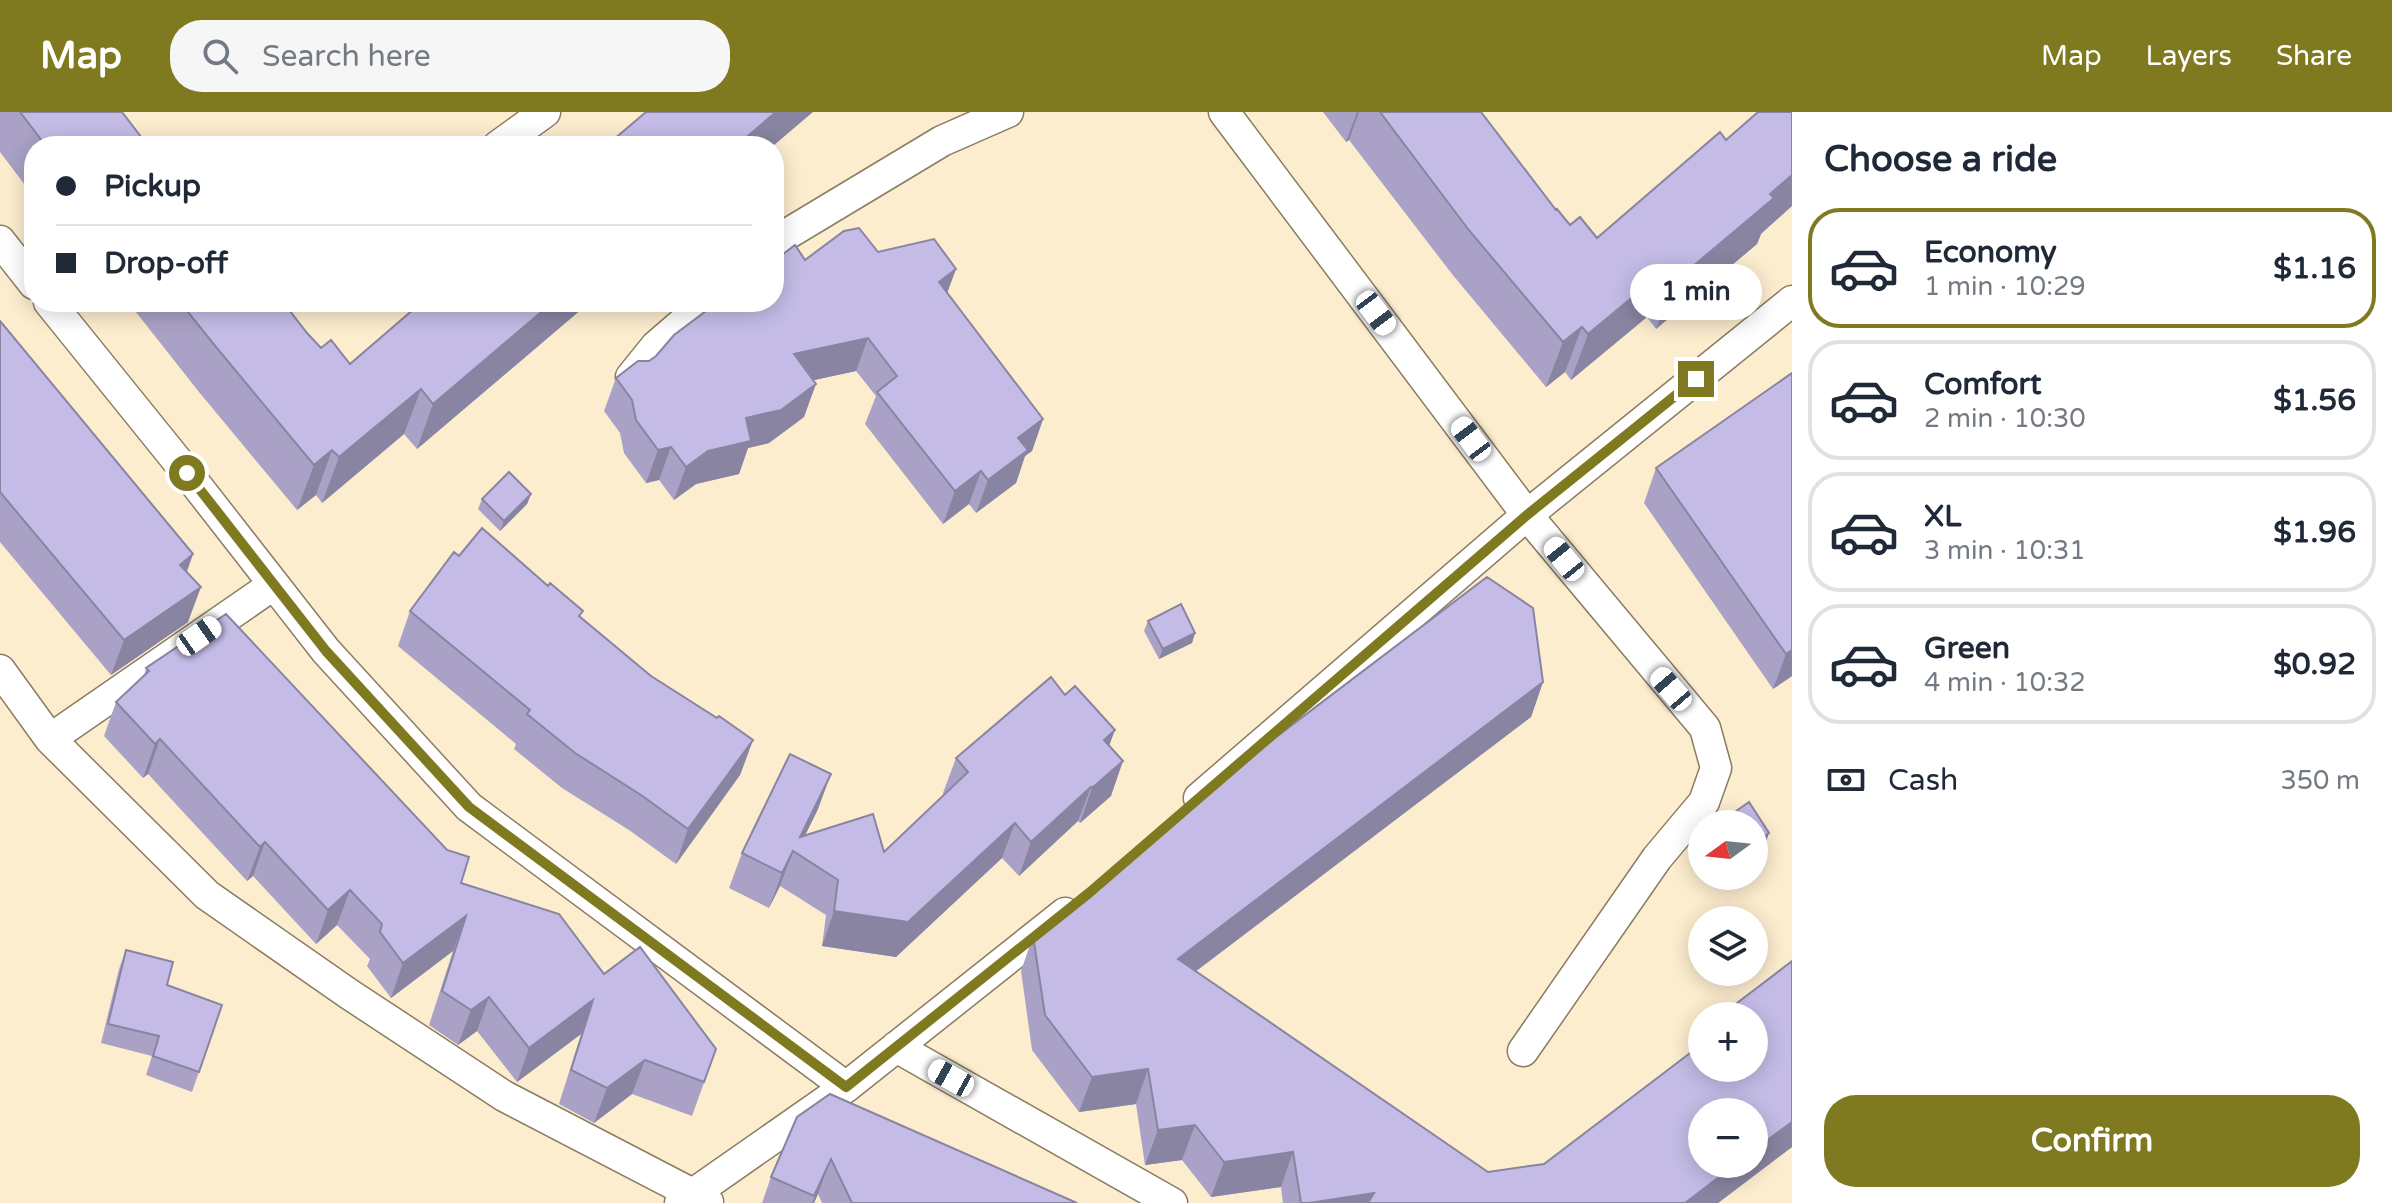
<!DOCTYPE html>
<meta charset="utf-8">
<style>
:root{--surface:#fff;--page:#f6f6f7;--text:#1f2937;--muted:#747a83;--line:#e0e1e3;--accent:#7f791f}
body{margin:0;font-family:"Varela Round",sans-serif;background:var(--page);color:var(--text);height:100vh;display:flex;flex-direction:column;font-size:30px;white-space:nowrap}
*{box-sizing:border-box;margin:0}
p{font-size:26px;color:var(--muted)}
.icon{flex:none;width:44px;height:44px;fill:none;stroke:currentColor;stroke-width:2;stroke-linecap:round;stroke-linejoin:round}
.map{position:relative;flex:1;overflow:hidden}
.sheet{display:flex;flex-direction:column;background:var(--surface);width:600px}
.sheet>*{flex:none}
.guide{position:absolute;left:24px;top:24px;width:760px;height:176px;border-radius:32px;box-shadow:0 4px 20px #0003;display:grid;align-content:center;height:176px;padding:0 32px;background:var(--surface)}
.needle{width:52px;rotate:255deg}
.tools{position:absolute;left:1688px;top:698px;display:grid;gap:16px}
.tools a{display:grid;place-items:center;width:80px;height:80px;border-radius:50%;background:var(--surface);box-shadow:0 4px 20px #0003;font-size:40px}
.end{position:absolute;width:36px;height:36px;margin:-18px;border:10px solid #7f791f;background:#fff;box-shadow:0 0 0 4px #fff}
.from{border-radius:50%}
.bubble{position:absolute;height:56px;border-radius:28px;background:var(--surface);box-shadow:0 4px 20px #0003;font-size:26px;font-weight:800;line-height:56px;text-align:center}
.car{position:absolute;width:24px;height:48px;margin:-24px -12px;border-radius:10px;box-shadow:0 0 6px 2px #0007;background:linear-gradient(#fff 24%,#345 0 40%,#fff 0 76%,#345 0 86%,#fff 0)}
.guide b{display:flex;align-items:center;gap:28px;height:76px;font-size:30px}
.guide b+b{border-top:2px solid var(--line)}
.guide i{width:20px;height:20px;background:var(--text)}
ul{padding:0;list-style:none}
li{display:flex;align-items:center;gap:24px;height:120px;margin:0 16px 12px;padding:0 16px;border:4px solid var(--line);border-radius:32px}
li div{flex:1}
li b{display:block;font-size:30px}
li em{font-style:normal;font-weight:800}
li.selected{border-color:var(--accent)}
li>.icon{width:72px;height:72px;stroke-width:1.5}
h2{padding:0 32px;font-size:36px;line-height:96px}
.pay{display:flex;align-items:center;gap:20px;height:88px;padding:0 32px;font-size:30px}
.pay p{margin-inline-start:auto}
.button{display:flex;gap:16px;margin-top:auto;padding:16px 32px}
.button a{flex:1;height:92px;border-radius:32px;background:var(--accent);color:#fff;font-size:32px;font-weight:800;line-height:92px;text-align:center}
header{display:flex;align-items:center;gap:48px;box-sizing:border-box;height:112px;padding:0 40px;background:var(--accent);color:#fff}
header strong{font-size:38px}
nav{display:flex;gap:44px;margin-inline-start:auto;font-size:28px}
.search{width:560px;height:72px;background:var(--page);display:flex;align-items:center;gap:20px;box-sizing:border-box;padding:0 28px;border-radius:32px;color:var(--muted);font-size:30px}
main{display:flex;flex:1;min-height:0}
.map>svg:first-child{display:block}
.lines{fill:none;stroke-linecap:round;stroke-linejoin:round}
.minor-casing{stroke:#8a7c61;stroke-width:33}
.minor{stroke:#fff;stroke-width:30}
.wall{fill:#a9a2c6}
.shaded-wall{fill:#8984a1}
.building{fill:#c4bce6;stroke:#8984a1;stroke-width:2}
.route{stroke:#7f791f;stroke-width:10}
</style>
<header>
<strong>Map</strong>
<div class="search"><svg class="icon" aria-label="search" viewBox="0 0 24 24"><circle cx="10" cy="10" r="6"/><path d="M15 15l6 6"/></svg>Search here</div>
<nav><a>Map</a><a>Layers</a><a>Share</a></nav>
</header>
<main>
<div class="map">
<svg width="1792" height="1091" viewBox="0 0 1792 1091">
<rect width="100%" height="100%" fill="#fdedcf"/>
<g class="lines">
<g class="minor-casing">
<path id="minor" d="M1224 0 1527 403 1705 616 1716 656 1704 690 1657 746 1523 939
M498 34 545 0
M0 129 34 172
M774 132 784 124 942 29 1008 0
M49 190 187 361 326 539 469 695 846 975
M631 265 656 234 707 190
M0 558 50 627 273 473
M50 627 207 783 349 882 504 984 708 1090
M1199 686 1527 403 1792 189
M896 935 1172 1091
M680 1091 846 975 1065 801"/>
</g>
<use href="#minor" class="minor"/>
</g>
<path class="wall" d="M0 0H122L148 34H34V85L0 40Z
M1323 0H1481L1556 98 1570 113 1597 126 1761 122 1757 132 1656 217 1647 205 1571 268 1565 260 1546 275 1452 162 1349 28 1346 30Z
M878 140 947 181 1043 307 1032 339 1025 344 1016 371 976 401 969 392 943 412 865 312 876 284 856 259 814 268 804 305 769 331 748 336 739 362 696 372 674 388 659 368 646 371 624 341 620 321 604 299 616 266Z
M128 190H283L307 221 321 236 350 252 422 190H590L417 337 404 322 322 391 316 383 297 398 199 280Z
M0 209 193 442 187 460 188 510 111 563 0 430Z
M1792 261V564L1773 577 1644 391 1656 356Z
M531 382 527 392 500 419 478 397 482 387Z
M410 499 581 506 651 564 753 628 740 663 676 752 629 718 562 676 514 637 516 632 398 534Z
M1148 509 1195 521 1192 531 1159 547 1144 519Z
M146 556 461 771 604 862 716 937 692 1004 632 982 594 1011 559 992 581 922 517 970 477 919 458 933 429 913 453 839 391 886 367 854 370 847 337 813 316 832 253 764 247 769 148 662 143 666 104 624 116 590 144 564Z
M1543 570 1531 605 1196 859 1488 1060 1544 1052 1700 934 1702 928V956L1792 849V1035L1718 1091H1283L1281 1075 1211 1085 1182 1048 1145 1053 1136 992 1079 1000 1032 938 1021 859 1033 824Z
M1109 633 1111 684 1080 711 1078 709 1019 764 1002 746 896 845 822 834 826 803 780 774 769 796 729 776 742 741 818 697 805 723 884 740 944 683 943 681 956 646Z
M126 838 167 873 222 893 192 980 146 963 152 944 101 931 119 857Z
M797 1005 1077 1091H822L818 1082 814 1091H762L771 1065Z"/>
<path class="shaded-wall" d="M776 0H813L773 34H736Z
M1357 0H1359L1349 28 1346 30Z
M1792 63V94L1761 122 1757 132 1656 217 1673 171Z
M956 157 944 190 939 170Z
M1663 160 1647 205 1571 268 1588 222Z
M553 190H590L417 337 433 292Z
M1582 215 1565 260 1546 275 1563 230Z
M868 226 856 259 782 275 794 242Z
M816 272 804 305 769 331 748 336 739 362 696 372 674 388 686 355 708 339 746 306Z
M421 277 404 322 322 391 339 345Z
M1043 307 1032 339 1025 344 1016 371 976 401 988 368 1018 326Z
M671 335 659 368 646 371 658 338Z
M332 338 316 383 297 398 314 353Z
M981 359 969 392 943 412 955 379Z
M531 382 527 392 500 419 504 409Z
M193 442 180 477V453Z
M201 475 188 510 111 563 124 528Z
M1195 521 1192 531 1159 547 1163 537Z
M1792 538V564L1773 577 1786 542Z
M1543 570 1531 605 1166 882 1178 847Z
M1115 618 1102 653 1104 628Z
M160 627 148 662 143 666 155 632Z
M753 628 740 663 676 752 688 717Z
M1123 649 1111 684 1080 711 1092 676Z
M831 662 818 697 796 742 800 725Z
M1091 675 1078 709 1019 764 1031 730Z
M1015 711 1002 746 896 845 822 834 834 799Z
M1769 721 1766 730 1754 738V731Z
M265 730 253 764 247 769 260 735Z
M793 739 780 774 769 796 782 761Z
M350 778 337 813 316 832 328 798Z
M466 804 453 839 391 886 403 851Z
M489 885 477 919 458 933 471 898Z
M593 888 581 922 517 970 529 936Z
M645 948 632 982 594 1011 607 976Z
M1148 957 1136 992 1079 1000 1092 965Z
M1792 1010V1035L1718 1091H1685L1736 1052H1754V1038Z
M1195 1013 1182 1048 1145 1053 1158 1018Z
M1293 1040 1281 1075 1211 1085 1224 1050Z
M831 1047 818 1082 814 1091H812Z
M1374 1081 1371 1091H1309Z"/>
<path class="building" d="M20 0H122L148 34H46Z
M646 0H776L736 34H606Z
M1380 0H1481L1556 98 1557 97 1570 113 1580 105 1597 126 1720 20 1726 28 1758 0H1792V63L1770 82 1774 86 1673 171 1663 160 1588 222 1582 215 1563 230 1468 117Z
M859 116 878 140 934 127 956 157 939 170 1043 307 1018 326 1028 338 988 368 981 359 955 379 877 280 897 264 868 226 794 242 816 272 781 298 746 306 751 329 708 339 686 355 671 335 658 338 636 308 632 288 616 266 638 249H649L656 244 674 223 718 190H774V149L795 133 805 148 844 119Z
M180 190H283L307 221 321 236 331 228 350 252 422 190H553L433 292 421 277 339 345 332 338 314 353 216 235Z
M0 209 193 442 180 453 201 475 124 528 0 380Z
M1792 261V538L1786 542 1656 356Z
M509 360 531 382 504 409 482 387Z
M482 416 548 474 550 471 583 499 579 504 651 564 717 606 719 604 753 628 688 717 641 683 575 641 527 602 530 598 410 499 454 440 459 444Z
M1487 465 1533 496 1543 570 1178 847 1488 1060 1544 1052 1702 932V956H1754V904H1720L1792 849V1010L1754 1038V1000H1702V1052H1736L1685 1091H1368L1374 1081 1309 1091H1301L1293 1040 1224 1050 1195 1013 1158 1018 1148 957 1092 965 1045 903 1033 824 1113 760 1226 663Z
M1181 492 1195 521 1163 537 1148 509Z
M226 502 447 738 469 745 461 771 559 802 604 862 640 835 716 937 704 970 645 948 607 976 571 958 593 888 529 936 489 885 471 898 442 879 466 804 403 851 380 820 382 812 350 778 328 798 265 730 260 735 160 627 155 632 116 590 149 559 146 556Z
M1051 565 1065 583 1075 574 1115 618 1104 628 1123 649 1092 676 1091 675 1031 730 1015 711 908 810 834 799 838 768 793 739 782 761 742 741 790 642 831 662 800 725 873 702 884 740 968 660 956 646Z
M1749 690 1769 721 1754 731V712H1718Z
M126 838 173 850 167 873 222 893 199 960 153 944 159 924 108 912Z
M830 982 1077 1091H852L831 1047 814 1084 771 1065 797 1005Z"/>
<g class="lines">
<path class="route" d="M187 361 326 539 469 695 846 975 1089 781 1527 403 1696 267"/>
</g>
</svg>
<div class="tools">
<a><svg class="needle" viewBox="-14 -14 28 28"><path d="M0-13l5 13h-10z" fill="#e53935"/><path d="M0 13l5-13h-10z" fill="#747a83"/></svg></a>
<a><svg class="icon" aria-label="layers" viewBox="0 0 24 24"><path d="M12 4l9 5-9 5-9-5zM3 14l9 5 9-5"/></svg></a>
<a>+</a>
<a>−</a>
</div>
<i class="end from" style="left:187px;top:361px"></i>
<i class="end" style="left:1696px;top:267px"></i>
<div class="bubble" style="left:1630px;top:152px;width:132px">1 min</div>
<i class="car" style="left:1376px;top:201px;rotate:143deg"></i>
<i class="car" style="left:1471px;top:327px;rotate:323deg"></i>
<i class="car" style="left:1564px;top:447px;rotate:321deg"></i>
<i class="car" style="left:199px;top:524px;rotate:55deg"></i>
<i class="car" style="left:1671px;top:577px;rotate:319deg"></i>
<i class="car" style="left:951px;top:966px;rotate:299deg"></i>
<div class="guide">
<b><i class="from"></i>Pickup</b>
<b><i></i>Drop-off</b>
</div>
</div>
<section class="sheet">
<h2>Choose a ride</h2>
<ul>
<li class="selected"><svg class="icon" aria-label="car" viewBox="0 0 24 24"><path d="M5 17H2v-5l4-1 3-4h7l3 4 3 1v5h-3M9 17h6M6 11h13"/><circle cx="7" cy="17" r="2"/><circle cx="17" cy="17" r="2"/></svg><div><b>Economy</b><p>1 min · 10:29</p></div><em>$1.16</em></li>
<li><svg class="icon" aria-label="car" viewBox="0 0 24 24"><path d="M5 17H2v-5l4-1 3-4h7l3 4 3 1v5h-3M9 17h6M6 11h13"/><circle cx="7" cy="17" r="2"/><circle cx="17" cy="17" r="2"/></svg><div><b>Comfort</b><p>2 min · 10:30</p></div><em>$1.56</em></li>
<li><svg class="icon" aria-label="car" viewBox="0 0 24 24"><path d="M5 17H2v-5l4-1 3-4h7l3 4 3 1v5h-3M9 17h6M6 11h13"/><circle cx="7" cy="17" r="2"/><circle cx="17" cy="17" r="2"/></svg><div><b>XL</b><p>3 min · 10:31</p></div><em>$1.96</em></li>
<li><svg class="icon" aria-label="car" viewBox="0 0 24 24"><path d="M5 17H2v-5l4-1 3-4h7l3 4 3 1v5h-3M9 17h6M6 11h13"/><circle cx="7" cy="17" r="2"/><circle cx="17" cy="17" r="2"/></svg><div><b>Green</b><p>4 min · 10:32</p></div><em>$0.92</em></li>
</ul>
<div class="pay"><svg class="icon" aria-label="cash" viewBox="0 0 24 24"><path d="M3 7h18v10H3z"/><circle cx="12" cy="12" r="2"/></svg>Cash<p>350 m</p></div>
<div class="button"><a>Confirm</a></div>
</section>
</main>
